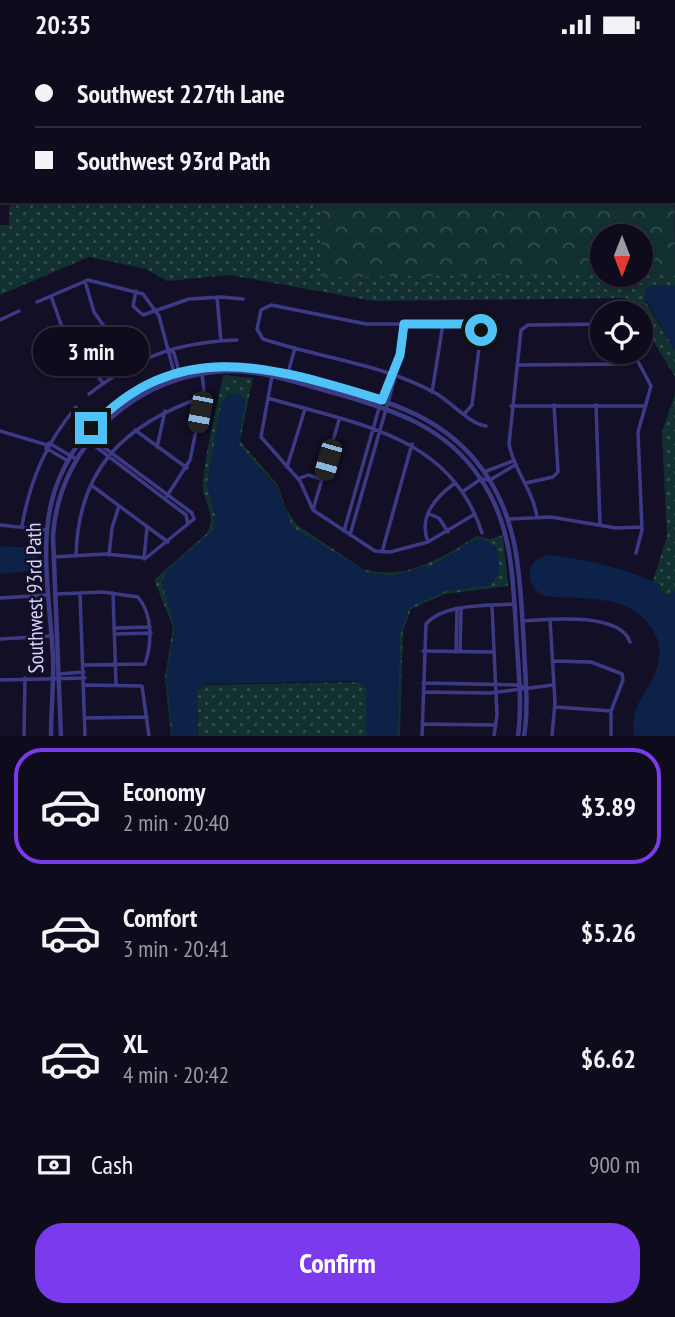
<!DOCTYPE html>
<meta charset="utf-8">
<style>
:root{--surface:#0e0b1c;--page:#171425;--text:#f1f3f6;--muted:#9b9ba3;--line:#2e2b3b;--accent:#7c3aed}
body{margin:0;font-family:"PT Sans Narrow",sans-serif;background:var(--page);color:var(--text);height:100vh;display:flex;flex-direction:column;font-size:26px;white-space:nowrap}
*{box-sizing:border-box;margin:0}
p{font-size:23px;color:var(--muted)}
.icon{flex:none;width:38px;height:38px;fill:none;stroke:currentColor;stroke-width:2;stroke-linecap:round;stroke-linejoin:round}
.map{position:relative;height:687px;overflow:hidden}
.panel{display:flex;flex-direction:column;background:var(--surface);flex:1}
.panel>*{flex:none}
.hud{position:absolute;left:0px;top:0px;width:676px;height:154px;box-shadow:0 2px 5px #0004,0 0 0 2px var(--line);display:grid;align-content:center;height:154px;padding:0 35px;background:var(--surface)}
.needle{width:46px;rotate:180deg}
.fabs{position:absolute;left:590px;top:175px;display:grid;gap:14px}
.fabs a{display:grid;place-items:center;width:63px;height:63px;border-radius:50%;background:var(--surface);box-shadow:0 2px 5px #0004,0 0 0 2px var(--line);font-size:35px}
.end{position:absolute;width:32px;height:32px;margin:-16px;border:9px solid #4fc3f7;background:#111;box-shadow:0 0 0 4px #111}
.from{border-radius:50%}
.bubble{position:absolute;height:49px;border-radius:24px;background:var(--surface);box-shadow:0 2px 5px #0004,0 0 0 2px var(--line);font-size:23px;font-weight:700;line-height:49px;text-align:center}
.car{position:absolute;width:21px;height:42px;margin:-21px -10px;border-radius:9px;box-shadow:0 0 5px 2px #0007;background:linear-gradient(#222 24%,#8ab4d8 0 40%,#222 0 76%,#8ab4d8 0 86%,#222 0)}
.hud b{display:flex;align-items:center;gap:24px;height:66px;font-size:26px}
.hud b+b{border-top:2px solid var(--line)}
.hud i{width:18px;height:18px;background:var(--text)}
ul{padding:12px 0 0;list-style:none}
li{display:flex;align-items:center;gap:21px;height:116px;margin:0 14px 10px;padding:0 21px;border:4px solid transparent;border-radius:28px}
li div{flex:1}
li b{display:block;font-size:26px}
li em{font-style:normal;font-weight:700}
li.active{border-color:var(--accent)}
li>.icon{width:63px;height:63px;stroke-width:1.5}
.pay{display:flex;align-items:center;gap:18px;height:77px;padding:0 35px;font-size:26px}
.pay p{margin-inline-start:auto}
.action{display:flex;gap:14px;margin-top:auto;padding:14px 35px}
.action a{flex:1;height:80px;border-radius:28px;background:var(--accent);color:#fff;font-size:28px;font-weight:700;line-height:80px;text-align:center}
.status{display:flex;justify-content:space-between;align-items:center;height:49px;padding:0 35px;background:var(--surface);direction:ltr}
.status svg{height:19px;fill:currentColor}
.map>svg:first-child{display:block}
.grass{fill:url(#grass-dots)}
.forest{fill:url(#forest-crowns)}
.water{fill:#0c2248}
.lines{fill:none;stroke-linecap:round;stroke-linejoin:round}
.minor{stroke:#3d3a85;stroke-width:3.5}
.tertiary{stroke:#3d3a85;stroke-width:4.5}
.route{stroke:#4fc3f7;stroke-width:9}
.labels{text-anchor:middle;stroke-width:5;stroke-linejoin:round;paint-order:stroke}
.street-label{font-size:21px;fill:#d9d4ff;stroke:#130f26}
</style>
<div class="status"><b>20:35</b><svg viewBox="0 0 49 12"><path d="M0 12V9h3v3zM5 12V6h3v6zM10 12V3h3v9zM15 12V0h3v12zM26 1h20v11H26zM47 4h2v5h-2z"/></svg></div>
<div class="map">
<svg width="675" height="687" viewBox="0 0 675 687">
<defs>
<pattern id="grass-dots" width="8" height="8" patternUnits="userSpaceOnUse" patternTransform="scale(1.75)"><rect width="8" height="8" fill="#12302f"/><path d="M2 2h.1M6 6h.1" fill="none" stroke="#344d4e" stroke-width="1.8" stroke-linecap="round"/></pattern>
<pattern id="forest-crowns" width="20" height="18" patternUnits="userSpaceOnUse" patternTransform="scale(1.75)"><rect width="20" height="18" fill="#12302f"/><path d="M2 6a3 3 0 1 1 6 0M12 15a3 3 0 1 1 6 0" fill="none" stroke="#344d4e"/></pattern>
</defs>
<rect width="100%" height="100%" fill="#130f26"/>
<path class="grass" d="M9 152H323L322 228 675 223V236H656L645 252 675 301V328L641 272 640 264H636L626 249 374 252 229 226 167 232 146 220 89 208 0 246V176H9Z
M223 326 253 329 240 392 278 436 285 458 297 476 363 520C404 533 443 508 477 487L490 490 503 486 508 537 445 545 411 560 403 582 400 687H397L400 585 409 557 446 541 490 536 499 522 496 499 477 490 428 520 426 517 393 527 375 526 363 522 292 478 276 437 238 396 245 352 232 348 222 353 207 435 215 465 213 481 162 533 175 578 167 628 173 687H171L165 628 173 578 154 531 207 484C218 464 201 453 203 433 206 397 217 361 223 326Z
M675 345V542L668 547 660 543 653 532 667 487 662 383Z
M360 633 366 639V687H198L197 643 201 636Z"/>
<path class="forest" d="M674 54 675 223 641 224 640 187H602V225L321 228 323 152H674Z"/>
<path class="water" d="M656 236H675V301L644 248 647 238Z
M230 344 232 348 234 344 241 346 245 352 238 396 276 438 292 478 369 524 393 527 426 517 428 520 477 490C497 492 499 505 499 522L490 536 446 542 409 558 400 585 397 687H366V639L361 633 355 632 205 635 197 643 198 687H173L167 628 175 578 162 533 166 523 213 481 215 465 207 435 222 353Z
M0 497 34 499 32 504 37 506 36 521 0 525Z
M547 506C587 510 625 519 661 536L659 543 668 547 675 542V687H634C630 654 646 649 656 622 660 610 661 597 655 585 632 542 585 552 544 547 525 537 524 511 547 506Z"/>
<g class="lines">
<path class="minor" d="M85 232 94 263 131 316
M136 242 133 257 143 266 189 250 221 248 243 250
M51 247 63 281 103 334
M217 248 221 292
M37 253 88 231 143 245 159 267 176 331
M0 271 19 262
M169 300 174 304 179 323
M633 303 651 337 638 383 642 481 636 504
M517 316 626 315 637 310
M288 324 295 299
M272 327 261 388 300 432 313 461 375 502 390 503 428 493 475 465
M432 343 443 275
M89 345C137 308 177 293 237 291
M268 349C354 375 451 385 482 484
M596 356 600 475
M511 357H646
M465 364 472 356 481 283 477 275H366L271 256 261 261 257 280 263 290C320 309 384 315 437 345 452 354 470 375 486 377
M135 381 187 419
M0 382 47 396
M87 391 186 466 188 475
M49 394 76 410
M157 398 165 362
M46 399 68 412
M287 418 305 360
M484 423 513 412
M298 430 308 426 322 430
M481 430 490 431 515 416
M526 434 553 428 558 423 554 356
M91 436 168 493
M462 443 481 430
M167 447 190 411 204 342 202 325
M313 461 339 371
M429 465 439 469 448 483
M537 468C533 441 514 422 509 395L521 281 528 276 602 275
M509 470 551 468 616 479 642 478
M0 476 46 481
M22 477C30 431 46 394 76 358
M344 482 383 345 388 330 393 327
M350 486 394 332 404 276
M428 493C418 467 436 448 455 434
M382 503 412 395
M109 506 112 479 119 457
M76 507C78 420 124 375 203 348
M53 508 106 505 146 509 194 470 192 464 86 385
M144 510 147 478
M80 544 85 687
M113 544 116 636
M56 545 103 543 138 548C153 566 152 594 145 615L84 616
M0 549 49 546
M492 557 497 666 494 687
M550 570 555 653 552 687
M522 572C549 570 620 563 630 593
M115 579 150 578
M115 585 151 584
M0 590 52 587
M423 602 493 603
M456 603 457 561
M460 603 461 560
M552 612 591 613 622 625 623 631 611 662V687
M58 625 84 623
M0 631 85 629
M423 634 519 636 526 639
M85 636 142 637 149 687
M423 643 490 644 553 636
M555 658 611 662
M85 669 147 668
M422 675 496 676
M24 687 25 629
M422 687 426 575C444 554 489 557 514 555"/>
<path class="tertiary" d="M674 51H675
M0 59H2
M51 687C51 660 54 634 53 608 50 549 36 485 59 430 90 356 167 310 246 316 277 319 308 330 338 338 394 354 446 370 482 420 521 472 520 535 524 597 525 627 529 657 524 687
M61 687 53 487C59 393 141 321 234 322 270 323 304 336 338 345 394 361 446 378 480 429 515 479 513 539 517 597 519 627 522 657 518 687"/>
</g>
<g class="lines">
<path class="route" d="M91 379C179 285 275 319 382 351L400 306 404 275H472L481 281"/>
</g>
<g class="labels">
<g class="street-label">
<text transform="translate(35 549) rotate(-91)" y="7">Southwest 93rd Path</text>
</g>
</g>
</svg>
<div class="fabs">
<a><svg class="needle" viewBox="-14 -14 28 28"><path d="M0-13l5 13h-10z" fill="#e53935"/><path d="M0 13l5-13h-10z" fill="#9b9ba3"/></svg></a>
<a><svg class="icon" aria-label="locate" viewBox="0 0 24 24"><circle cx="12" cy="12" r="6"/><path d="M12 2v4M12 18v4M2 12h4M18 12h4"/></svg></a>
</div>
<i class="end from" style="left:481px;top:281px"></i>
<i class="end" style="left:91px;top:379px"></i>
<div class="bubble" style="left:33px;top:278px;width:116px">3 min</div>
<i class="car" style="left:200px;top:363px;rotate:191deg"></i>
<i class="car" style="left:328px;top:411px;rotate:196deg"></i>
<div class="hud">
<b><i class="from"></i>Southwest 227th Lane</b>
<b><i></i>Southwest 93rd Path</b>
</div>
</div>
<section class="panel">
<ul>
<li class="active"><svg class="icon" aria-label="car" viewBox="0 0 24 24"><path d="M5 17H2v-5l4-1 3-4h7l3 4 3 1v5h-3M9 17h6M6 11h13"/><circle cx="7" cy="17" r="2"/><circle cx="17" cy="17" r="2"/></svg><div><b>Economy</b><p>2 min · 20:40</p></div><em>$3.89</em></li>
<li><svg class="icon" aria-label="car" viewBox="0 0 24 24"><path d="M5 17H2v-5l4-1 3-4h7l3 4 3 1v5h-3M9 17h6M6 11h13"/><circle cx="7" cy="17" r="2"/><circle cx="17" cy="17" r="2"/></svg><div><b>Comfort</b><p>3 min · 20:41</p></div><em>$5.26</em></li>
<li><svg class="icon" aria-label="car" viewBox="0 0 24 24"><path d="M5 17H2v-5l4-1 3-4h7l3 4 3 1v5h-3M9 17h6M6 11h13"/><circle cx="7" cy="17" r="2"/><circle cx="17" cy="17" r="2"/></svg><div><b>XL</b><p>4 min · 20:42</p></div><em>$6.62</em></li>
</ul>
<div class="pay"><svg class="icon" aria-label="cash" viewBox="0 0 24 24"><path d="M3 7h18v10H3z"/><circle cx="12" cy="12" r="2"/></svg>Cash<p>900 m</p></div>
<div class="action"><a>Confirm</a></div>
</section>
